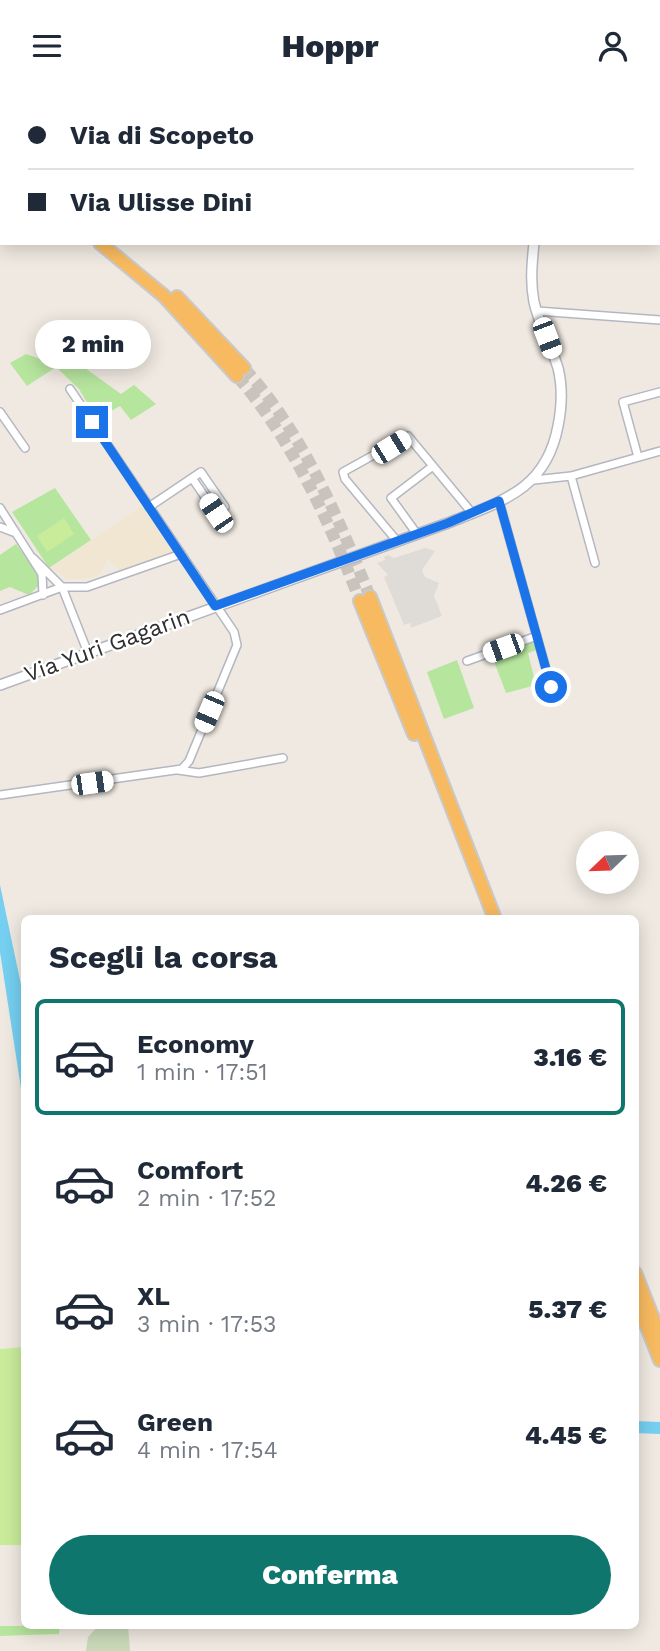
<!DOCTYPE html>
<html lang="it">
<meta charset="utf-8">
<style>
:root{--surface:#fff;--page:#f6f6f7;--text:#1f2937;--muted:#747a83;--line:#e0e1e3;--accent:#0f766e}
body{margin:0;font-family:"Work Sans",sans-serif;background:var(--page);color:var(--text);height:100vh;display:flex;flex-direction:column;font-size:26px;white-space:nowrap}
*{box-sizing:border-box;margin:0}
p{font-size:23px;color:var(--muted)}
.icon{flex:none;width:38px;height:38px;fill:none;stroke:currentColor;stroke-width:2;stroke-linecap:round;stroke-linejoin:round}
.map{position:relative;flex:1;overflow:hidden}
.sheet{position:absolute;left:21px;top:824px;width:618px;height:714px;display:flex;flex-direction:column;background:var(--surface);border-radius:10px;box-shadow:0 4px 18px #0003}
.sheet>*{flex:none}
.hud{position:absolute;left:0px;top:0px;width:662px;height:154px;box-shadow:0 4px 18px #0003;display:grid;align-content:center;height:154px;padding:0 28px;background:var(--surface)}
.needle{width:46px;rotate:247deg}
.fabs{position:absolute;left:576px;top:740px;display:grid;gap:14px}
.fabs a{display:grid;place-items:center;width:63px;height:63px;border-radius:50%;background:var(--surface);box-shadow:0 4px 18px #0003;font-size:35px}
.end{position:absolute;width:32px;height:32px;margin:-16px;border:9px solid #1a73e8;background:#fff;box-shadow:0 0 0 4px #fff}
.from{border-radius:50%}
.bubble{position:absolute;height:49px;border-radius:24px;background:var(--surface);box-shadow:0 4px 18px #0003;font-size:23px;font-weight:800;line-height:49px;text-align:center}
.car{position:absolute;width:21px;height:42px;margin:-21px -10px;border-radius:9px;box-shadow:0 0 5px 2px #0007;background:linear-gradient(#fff 24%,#345 0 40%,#fff 0 76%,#345 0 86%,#fff 0)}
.hud b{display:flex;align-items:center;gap:24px;height:66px;font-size:26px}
.hud b+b{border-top:2px solid var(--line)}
.hud i{width:18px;height:18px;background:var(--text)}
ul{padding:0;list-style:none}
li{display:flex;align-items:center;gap:21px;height:116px;margin:0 14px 10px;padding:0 14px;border:4px solid transparent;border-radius:10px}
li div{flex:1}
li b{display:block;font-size:26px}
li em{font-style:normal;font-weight:800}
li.on{border-color:var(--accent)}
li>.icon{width:63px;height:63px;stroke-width:1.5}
h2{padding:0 28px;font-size:32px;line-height:84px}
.primary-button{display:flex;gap:14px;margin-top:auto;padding:14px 28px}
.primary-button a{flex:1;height:80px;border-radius:42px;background:var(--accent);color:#fff;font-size:28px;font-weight:800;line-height:80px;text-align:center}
header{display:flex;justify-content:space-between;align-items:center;height:91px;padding:0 28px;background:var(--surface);font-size:32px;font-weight:800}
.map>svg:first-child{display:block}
.education{fill:#f0e6d1}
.green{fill:#b6e59e}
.cemetery{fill:#c8d9b8}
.pitch{fill:#c9ec9a}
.plaza{fill:#dfdcd8}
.water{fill:#75cff0}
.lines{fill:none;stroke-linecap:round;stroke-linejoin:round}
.river{stroke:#75cff0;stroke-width:12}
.trunk-tunnel{stroke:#c8c4bd;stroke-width:12;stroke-dasharray:12 6;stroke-linecap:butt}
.minor-casing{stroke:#b4b7c1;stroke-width:10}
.tertiary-casing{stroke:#b4b7c1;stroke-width:12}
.trunk-casing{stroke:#c9c9c9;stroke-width:16}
.minor{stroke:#fff;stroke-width:7}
.tertiary{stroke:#fff;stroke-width:9}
.trunk{stroke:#f8ba60;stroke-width:12}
.route{stroke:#1a73e8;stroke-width:9}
.labels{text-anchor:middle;stroke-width:5;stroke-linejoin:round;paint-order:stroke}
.street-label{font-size:23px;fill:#2e2e2e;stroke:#fff}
</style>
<header><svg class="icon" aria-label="menu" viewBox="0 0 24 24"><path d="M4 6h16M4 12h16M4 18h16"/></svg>Hoppr<svg class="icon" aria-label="person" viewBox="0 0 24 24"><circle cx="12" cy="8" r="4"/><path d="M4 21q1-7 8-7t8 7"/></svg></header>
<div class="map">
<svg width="660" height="1560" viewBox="0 0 660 1560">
<rect width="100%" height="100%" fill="#efe9e1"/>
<path class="education" d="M143 414 173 461 120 480 108 468 100 483 93 487 68 488 51 477Z"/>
<path class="green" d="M26 263 52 272 57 265 67 273 71 267 121 303 134 294 156 313 131 329 120 315 97 328 79 298 56 276 27 295 10 272Z
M55 397 91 449 49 477 12 421Z
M16 453 39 483V494L29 504 10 496 0 500V464Z
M533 551 537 559 528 562 536 594 506 602 492 565Z
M457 569 474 617 444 628 427 581Z
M0 1535H60L59 1543 0 1545Z"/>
<path class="cemetery" d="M98 1535H128L130 1560H86L88 1546Z"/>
<path class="pitch" d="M64 427 74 443 47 461 37 445Z
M24 1256V1454H0V1258Z"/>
<path class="plaza" d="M425 457 435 460 422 479 425 486 439 492 434 505 442 525 411 537 410 532 404 534 384 486 388 484 377 472 385 469 384 466 388 464 394 467Z"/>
<path class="water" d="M0 794 24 908V1017L0 861Z"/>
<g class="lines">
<path class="river" d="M635 1336 660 1337"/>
<path class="trunk-tunnel" d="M244 277C303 342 338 426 370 506
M237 285C293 350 329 430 360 510"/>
<g class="minor-casing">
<path id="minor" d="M537 220 660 229
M0 321 25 357
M638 366 623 311 660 301
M571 385 595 472
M534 389 571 385 660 360
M499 410 551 596
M149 416 201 381 225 416 216 422 192 387
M0 417 42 483 43 504
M0 436 16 442
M417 443 391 407 433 375
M397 450 345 388 343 381 408 345 472 422
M33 467 62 496 88 562
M0 519 62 496H87L181 463
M467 570 537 545
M178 679 199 682 283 667
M0 704 182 678 189 670 237 554 234 541 70 298"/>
</g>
<g class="tertiary-casing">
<path id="tertiary" d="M555 2 557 0
M0 594 448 432C502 410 546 399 558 335 562 315 563 297 558 277 551 254 539 234 534 211 530 191 532 172 534 152"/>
</g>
<g class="trunk-casing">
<path id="trunk" d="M0 89 2 90
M100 152 164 205 237 285
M177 206 244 277
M370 506 495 828
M360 510 414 643
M635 1182 660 1245
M635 1205 660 1269"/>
</g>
<use href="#minor" class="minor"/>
<use href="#tertiary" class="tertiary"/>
<use href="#trunk" class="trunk"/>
</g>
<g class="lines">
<path class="route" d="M92 331 215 515 448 432 499 410 551 596"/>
</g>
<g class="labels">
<g class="street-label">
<text transform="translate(107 554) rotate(-20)" y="8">Via Yuri Gagarin</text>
</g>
</g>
</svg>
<div class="fabs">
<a><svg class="needle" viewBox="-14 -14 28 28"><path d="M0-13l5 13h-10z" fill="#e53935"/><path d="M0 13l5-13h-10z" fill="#747a83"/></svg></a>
</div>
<i class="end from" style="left:551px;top:596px"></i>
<i class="end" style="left:92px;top:331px"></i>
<div class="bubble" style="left:35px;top:229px;width:116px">2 min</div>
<i class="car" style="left:547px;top:247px;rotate:159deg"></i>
<i class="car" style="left:391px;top:356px;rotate:58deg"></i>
<i class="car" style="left:216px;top:422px;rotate:326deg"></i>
<i class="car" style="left:503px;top:557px;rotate:250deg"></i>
<i class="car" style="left:209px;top:621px;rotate:203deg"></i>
<i class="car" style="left:92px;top:692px;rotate:82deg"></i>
<div class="hud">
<b><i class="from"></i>Via di Scopeto</b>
<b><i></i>Via Ulisse Dini</b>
</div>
<section class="sheet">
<h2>Scegli la corsa</h2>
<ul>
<li class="on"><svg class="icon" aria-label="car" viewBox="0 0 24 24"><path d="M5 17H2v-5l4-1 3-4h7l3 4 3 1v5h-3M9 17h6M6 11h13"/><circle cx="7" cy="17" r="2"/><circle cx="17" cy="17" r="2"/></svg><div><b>Economy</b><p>1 min · 17:51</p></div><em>3.16 €</em></li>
<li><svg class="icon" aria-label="car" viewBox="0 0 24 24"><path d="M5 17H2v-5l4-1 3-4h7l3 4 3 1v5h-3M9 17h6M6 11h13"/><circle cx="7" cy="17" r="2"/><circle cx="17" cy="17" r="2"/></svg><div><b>Comfort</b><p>2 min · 17:52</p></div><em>4.26 €</em></li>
<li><svg class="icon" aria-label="car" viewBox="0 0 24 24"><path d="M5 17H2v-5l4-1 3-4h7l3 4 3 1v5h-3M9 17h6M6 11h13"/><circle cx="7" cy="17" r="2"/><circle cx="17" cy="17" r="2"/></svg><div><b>XL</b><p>3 min · 17:53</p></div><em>5.37 €</em></li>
<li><svg class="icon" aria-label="car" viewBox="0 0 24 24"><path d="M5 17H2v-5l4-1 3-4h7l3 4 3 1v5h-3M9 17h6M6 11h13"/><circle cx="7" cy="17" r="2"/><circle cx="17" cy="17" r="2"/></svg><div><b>Green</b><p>4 min · 17:54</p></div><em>4.45 €</em></li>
</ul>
<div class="primary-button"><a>Conferma</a></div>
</section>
</div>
